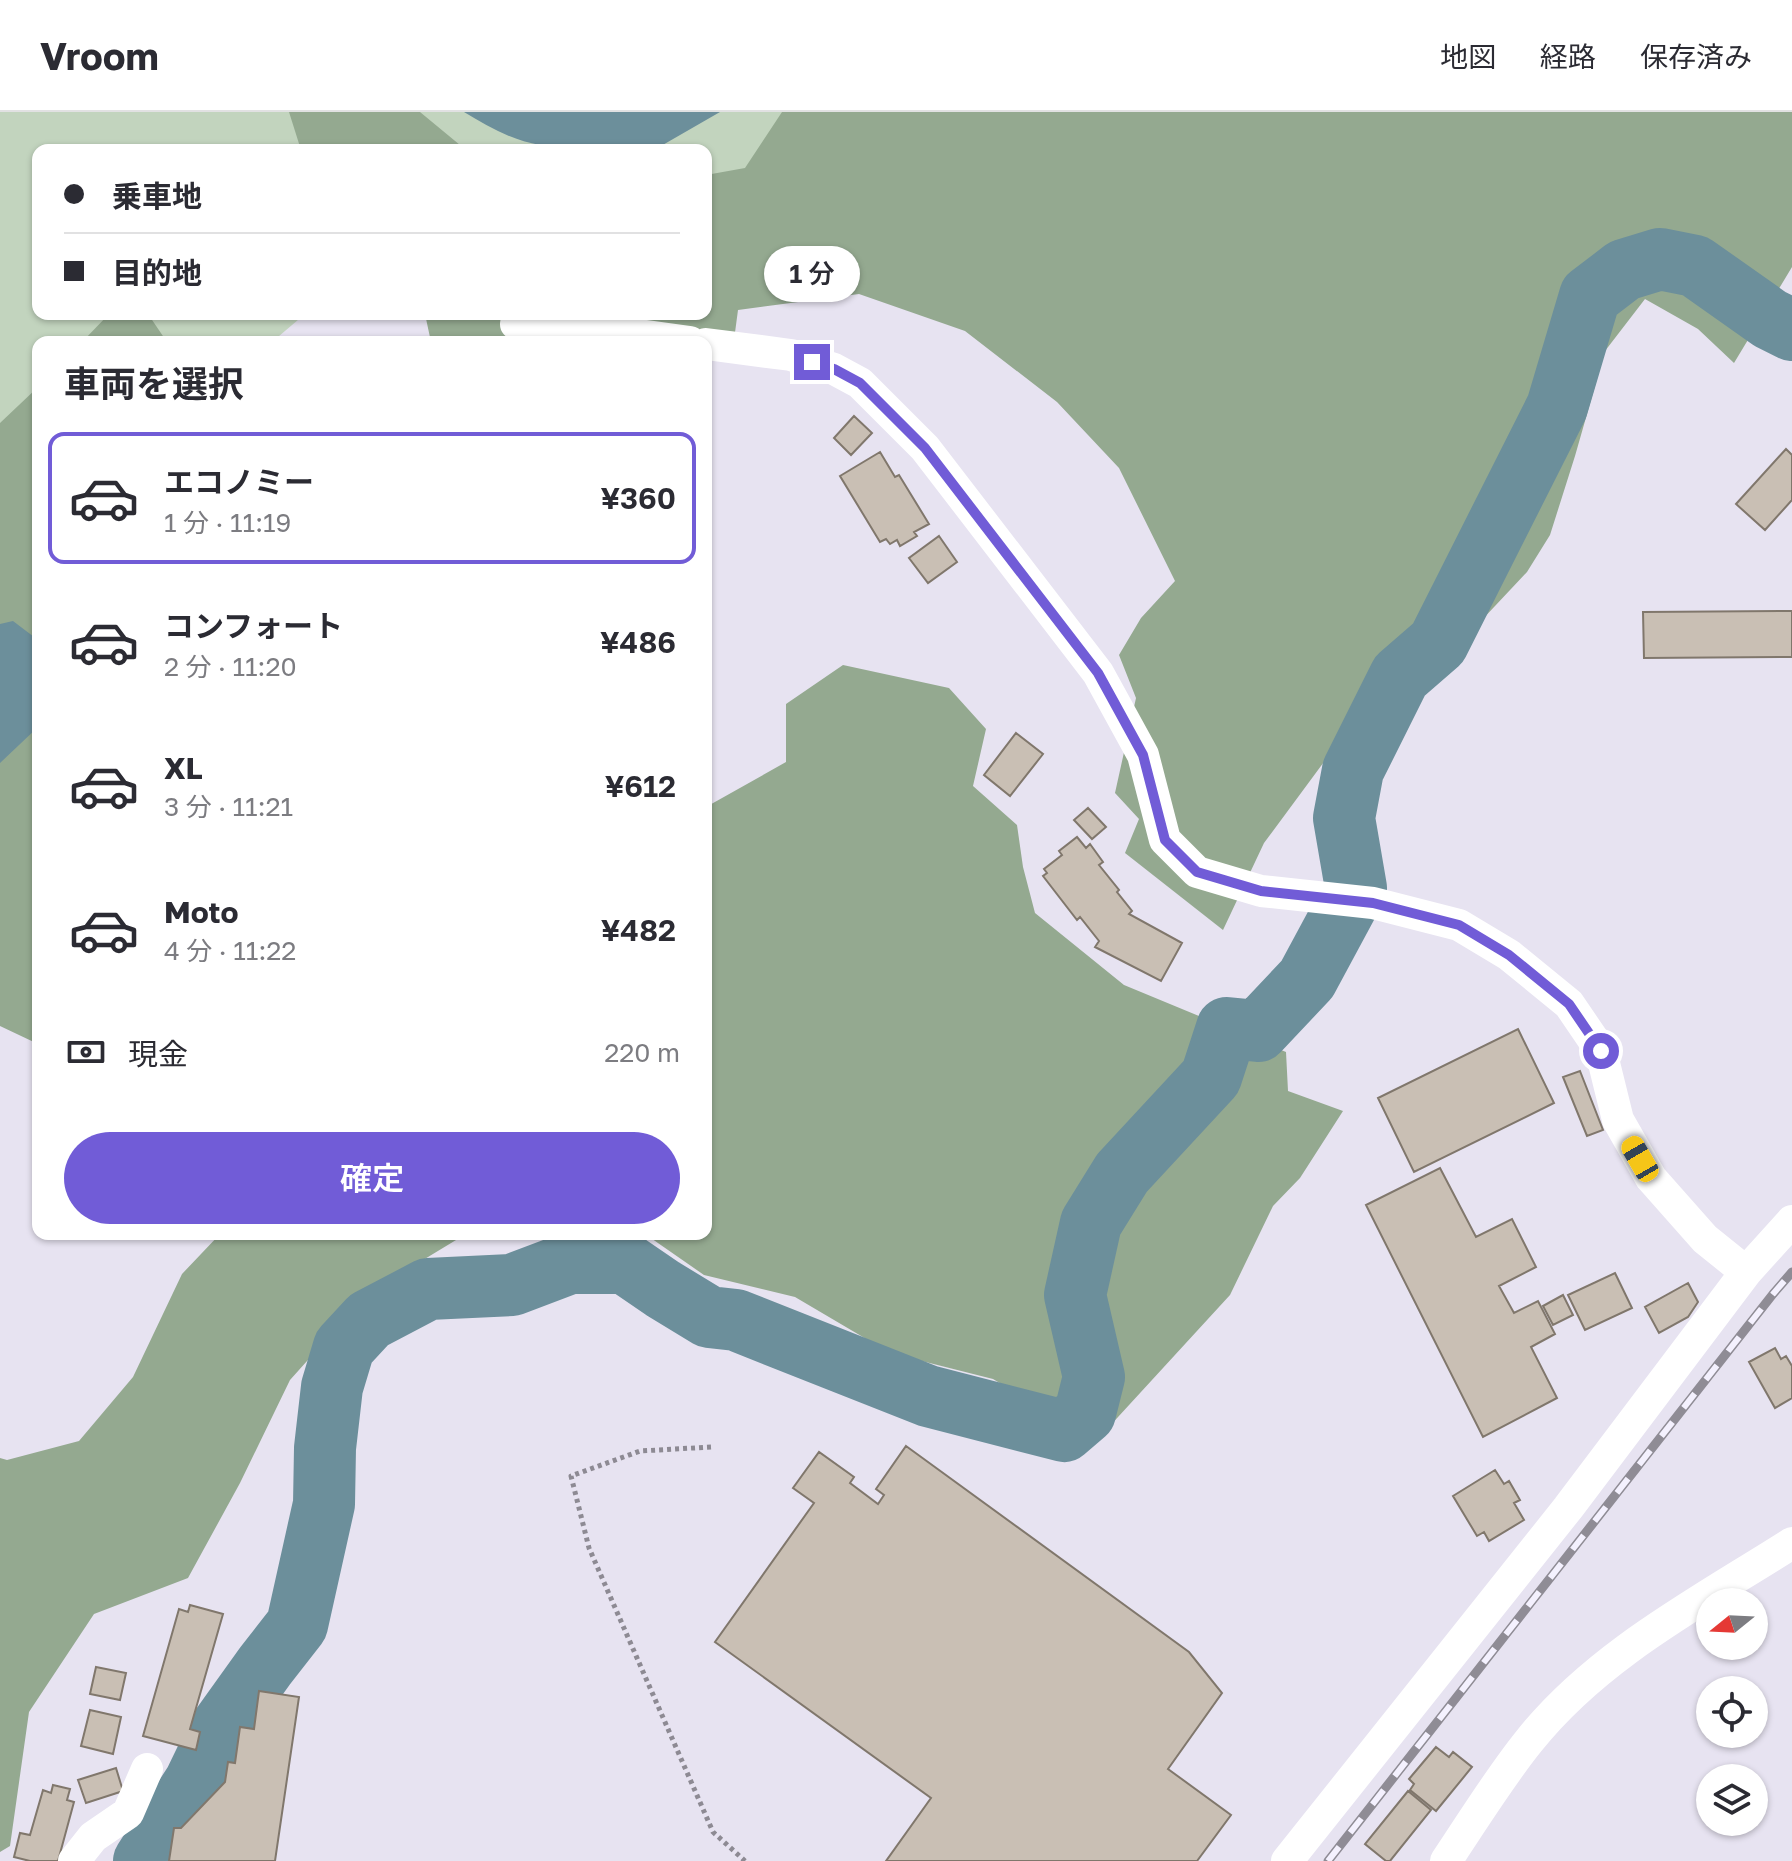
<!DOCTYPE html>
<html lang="ja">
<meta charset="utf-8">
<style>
:root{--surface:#fff;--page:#f2f2f3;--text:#2b2b33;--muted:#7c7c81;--line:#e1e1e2;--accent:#715cd7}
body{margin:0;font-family:"Golos Text","Noto Sans JP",sans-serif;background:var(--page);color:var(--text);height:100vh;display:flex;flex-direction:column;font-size:30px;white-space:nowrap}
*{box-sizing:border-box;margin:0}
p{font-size:26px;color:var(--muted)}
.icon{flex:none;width:44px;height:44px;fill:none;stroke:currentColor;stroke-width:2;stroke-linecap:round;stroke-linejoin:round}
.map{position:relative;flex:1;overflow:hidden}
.details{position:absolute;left:32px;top:224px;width:680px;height:904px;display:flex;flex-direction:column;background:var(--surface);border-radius:16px;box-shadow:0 2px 6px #0004}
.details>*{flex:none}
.guide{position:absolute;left:32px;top:32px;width:680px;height:176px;border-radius:16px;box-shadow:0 2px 6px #0004;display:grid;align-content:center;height:176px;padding:0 32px;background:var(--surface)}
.needle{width:52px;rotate:252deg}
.controls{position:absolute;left:1696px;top:1476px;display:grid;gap:16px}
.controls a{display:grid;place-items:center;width:72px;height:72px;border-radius:50%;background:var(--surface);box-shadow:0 2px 6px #0004;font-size:40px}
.end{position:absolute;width:36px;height:36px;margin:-18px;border:10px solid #715cd7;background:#fff;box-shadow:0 0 0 4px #fff}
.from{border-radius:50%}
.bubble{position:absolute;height:56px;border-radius:28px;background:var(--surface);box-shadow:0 2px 6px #0004;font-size:26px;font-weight:600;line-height:56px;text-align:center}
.car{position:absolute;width:24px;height:48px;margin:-24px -12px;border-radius:10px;box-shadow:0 0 6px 2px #0007;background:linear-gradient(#f5c518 24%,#345 0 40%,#f5c518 0 76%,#345 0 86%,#f5c518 0)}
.guide b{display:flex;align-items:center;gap:28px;height:76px;font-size:30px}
.guide b+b{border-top:2px solid var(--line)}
.guide i{width:20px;height:20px;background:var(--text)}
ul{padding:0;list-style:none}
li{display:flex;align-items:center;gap:24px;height:132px;margin:0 16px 12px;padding:0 16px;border:4px solid transparent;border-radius:16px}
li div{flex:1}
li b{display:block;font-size:30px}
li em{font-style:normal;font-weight:600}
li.current{border-color:var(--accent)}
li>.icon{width:72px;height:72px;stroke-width:1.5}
h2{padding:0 32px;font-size:36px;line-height:96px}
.pay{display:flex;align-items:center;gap:20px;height:88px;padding:0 32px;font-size:30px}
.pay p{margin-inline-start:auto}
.cta{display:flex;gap:16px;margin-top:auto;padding:16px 32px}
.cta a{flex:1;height:92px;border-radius:48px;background:var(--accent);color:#fff;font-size:32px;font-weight:600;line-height:92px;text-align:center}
header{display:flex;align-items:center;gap:48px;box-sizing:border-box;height:112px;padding:0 40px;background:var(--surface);border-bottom:2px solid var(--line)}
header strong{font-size:38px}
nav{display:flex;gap:44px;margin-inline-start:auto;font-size:28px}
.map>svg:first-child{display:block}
.green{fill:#c2d4be}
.forest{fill:#94a990}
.water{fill:#6c8f9b}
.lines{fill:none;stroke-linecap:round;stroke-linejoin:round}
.river{stroke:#6c8f9b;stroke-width:62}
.building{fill:#c9bfb4;stroke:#80776c;stroke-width:2}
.path{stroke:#8d8a93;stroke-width:5;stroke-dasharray:4 4;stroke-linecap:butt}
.minor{stroke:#fff;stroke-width:32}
.rail-casing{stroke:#8f8c95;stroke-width:9}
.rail{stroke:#f4f1fe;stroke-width:6;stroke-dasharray:18;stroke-linecap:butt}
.route{stroke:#715cd7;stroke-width:10}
</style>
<header>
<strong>Vroom</strong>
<nav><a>地図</a><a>経路</a><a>保存済み</a></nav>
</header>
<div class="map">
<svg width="1792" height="1749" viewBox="0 0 1792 1749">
<rect width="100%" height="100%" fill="#e7e3f1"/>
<path class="green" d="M0 0H1601L867 100 706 127V38H38V202H305L272 230H38V788L0 824Z"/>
<path class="forest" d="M289 0H420L466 38H301Z
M782 0H1792V155L1734 251 1698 217 1645 187 1605 239 1575 344 1550 423 1527 460 1433 560 1335 635 1264 731 1223 818 1125 741 1139 707 1115 681 1136 586 1119 543 1141 506 1175 469 1119 356 1057 290 965 219 859 182 738 198 734 228 431 230 425 202H706V63L745 56Z
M109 202H148L167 230H82Z
M38 275V932L0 914V311Z
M843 553 949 576 986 617 973 674 1017 713 1023 755 1035 801 1124 873 1286 940 1288 979 1343 999 1300 1066 1273 1094 1230 1183 1096 1329 993 1267 890 1241 795 1185 704 1163 645 1122H706V695L786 650V592Z
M220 1122H488L461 1125 367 1182 290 1268 240 1371 188 1466 94 1502 29 1600 10 1734 0 1740V1346L7 1348 79 1329 133 1265 182 1162Z"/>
<path class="water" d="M464 0H720L654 38H571C562 33 551 35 540 33 513 29 487 14 464 0Z
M13 509 38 528V615L0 651V512Z"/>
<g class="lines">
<path class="river" d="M144 1749 195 1670 222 1614 265 1554 297 1513 324 1392 325 1336 332 1275 344 1235 369 1208 428 1177 512 1173 570 1151H625L663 1177 709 1205 736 1208 928 1284 1064 1319 1085 1301 1094 1265 1075 1183 1091 1111 1122 1061 1211 965 1227 916 1258 919 1307 867 1356 776 1344 706 1353 658 1400 564 1438 531 1557 295 1590 184 1624 158 1660 147 1695 154 1770 207 1792 218"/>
</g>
<path class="building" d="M854 304 872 321 851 343 834 326Z
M1786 337 1792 343V388L1765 418 1736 392Z
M880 340 895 365 899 363 929 412 914 420 917 424 900 434 897 428 890 432 886 427 880 430 840 364Z
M939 424 957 450 928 471 909 446Z
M1792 499V545L1644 546 1643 500Z
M1016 621 1043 642 1010 684 984 663Z
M1088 696 1106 715 1092 727 1074 708Z
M1077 725 1086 736 1090 732 1103 750 1099 753 1119 778 1117 780 1132 799 1129 802 1182 831 1161 869 1095 835 1099 829 1080 805 1077 808 1043 764 1047 761 1044 757 1062 743 1059 739Z
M1518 917 1554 991 1414 1060 1378 986Z
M1580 959 1603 1018 1587 1024 1563 965Z
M1440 1056 1476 1125 1512 1107 1536 1155 1499 1174 1514 1201 1538 1189 1555 1222 1531 1235 1557 1286 1483 1325 1366 1093Z
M1615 1161 1632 1196 1585 1218 1568 1183Z
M1688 1171 1698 1190 1688 1205 1659 1221 1645 1195Z
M1563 1183 1573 1203 1553 1213 1543 1194Z
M1775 1236 1781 1247 1786 1244 1792 1254V1286L1775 1296 1749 1250Z
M906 1334 1189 1540 1222 1581 1168 1657 1231 1703 1197 1749H886L931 1686 715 1530 814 1391 793 1376 819 1340 854 1365 850 1371 878 1392 884 1383 876 1377Z
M1495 1358 1504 1372 1509 1369 1520 1388 1514 1391 1524 1408 1489 1429 1484 1420 1477 1424 1453 1384Z
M190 1493 223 1502 190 1617 200 1620 196 1638 143 1624 179 1497 188 1500Z
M96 1555 126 1561 120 1588 90 1582Z
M259 1579 299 1585 275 1749H169L174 1716H181L225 1670 228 1650 235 1651 240 1615 254 1617Z
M90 1598 121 1605 113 1642 81 1634Z
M1436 1635 1449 1645 1453 1640 1472 1655 1436 1699 1410 1678 1414 1672 1409 1667Z
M116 1656 123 1679 86 1691 78 1668Z
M53 1673 70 1677 67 1688 74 1690 58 1749H30L14 1745 20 1721 30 1723 43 1678 51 1681Z
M1408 1679 1431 1698 1390 1749H1386L1365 1732Z"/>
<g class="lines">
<path class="path" d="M711 1335 640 1339 571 1364 589 1436 713 1720 745 1749"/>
<path class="minor" d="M516 212 603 218 690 230
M706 232 791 243 834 257 860 271 925 336 1098 561 1143 643 1165 728 1197 760 1261 779 1373 791 1459 813 1509 843 1569 892 1601 939 1618 1008 1651 1066 1705 1127 1746 1160
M74 1749 93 1725 128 1701 147 1657
M1287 1749 1568 1396 1746 1160 1792 1109
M1446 1749C1473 1709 1499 1666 1529 1629 1597 1543 1701 1489 1792 1431"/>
<g class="rail-casing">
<path id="rail" d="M1328 1749 1773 1182 1792 1160"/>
</g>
<use href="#rail" class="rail"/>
</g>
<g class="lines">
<path class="route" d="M812 250 834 257 860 271 925 336 1098 561 1143 643 1165 728 1197 760 1261 779 1373 791 1459 813 1509 843 1569 892 1601 939"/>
</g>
</svg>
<div class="controls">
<a><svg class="needle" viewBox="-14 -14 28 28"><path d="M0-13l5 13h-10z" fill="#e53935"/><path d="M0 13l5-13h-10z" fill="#7c7c81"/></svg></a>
<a><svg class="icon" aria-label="locate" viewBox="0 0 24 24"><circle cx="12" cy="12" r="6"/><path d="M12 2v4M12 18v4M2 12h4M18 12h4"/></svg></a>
<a><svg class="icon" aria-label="layers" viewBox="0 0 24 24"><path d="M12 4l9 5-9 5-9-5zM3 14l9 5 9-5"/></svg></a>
</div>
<i class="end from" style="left:1601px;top:939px"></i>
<i class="end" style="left:812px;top:250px"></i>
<div class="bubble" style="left:764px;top:134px;width:96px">1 分</div>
<i class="car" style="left:1640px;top:1047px;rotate:330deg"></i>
<div class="guide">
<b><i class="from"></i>乗車地</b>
<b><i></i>目的地</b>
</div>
<section class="details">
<h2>車両を選択</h2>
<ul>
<li class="current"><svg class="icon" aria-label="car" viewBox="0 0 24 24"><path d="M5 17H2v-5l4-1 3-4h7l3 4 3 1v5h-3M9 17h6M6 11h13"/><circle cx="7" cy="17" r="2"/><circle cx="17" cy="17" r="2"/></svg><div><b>エコノミー</b><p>1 分 · 11:19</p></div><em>¥360</em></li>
<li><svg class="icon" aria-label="car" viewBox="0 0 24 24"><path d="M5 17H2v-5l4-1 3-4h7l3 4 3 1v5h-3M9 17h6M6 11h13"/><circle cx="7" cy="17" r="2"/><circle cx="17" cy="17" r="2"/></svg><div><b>コンフォート</b><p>2 分 · 11:20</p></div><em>¥486</em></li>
<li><svg class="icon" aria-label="car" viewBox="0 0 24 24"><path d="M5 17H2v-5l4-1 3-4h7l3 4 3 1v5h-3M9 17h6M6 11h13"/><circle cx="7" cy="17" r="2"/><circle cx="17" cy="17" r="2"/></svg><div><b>XL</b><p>3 分 · 11:21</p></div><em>¥612</em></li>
<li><svg class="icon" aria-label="car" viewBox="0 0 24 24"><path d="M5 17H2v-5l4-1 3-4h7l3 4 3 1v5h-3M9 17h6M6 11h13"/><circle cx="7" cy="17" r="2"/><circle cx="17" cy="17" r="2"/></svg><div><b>Moto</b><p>4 分 · 11:22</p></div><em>¥482</em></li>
</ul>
<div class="pay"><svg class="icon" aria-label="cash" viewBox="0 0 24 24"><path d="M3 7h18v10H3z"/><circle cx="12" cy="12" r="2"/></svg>現金<p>220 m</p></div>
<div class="cta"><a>確定</a></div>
</section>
</div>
